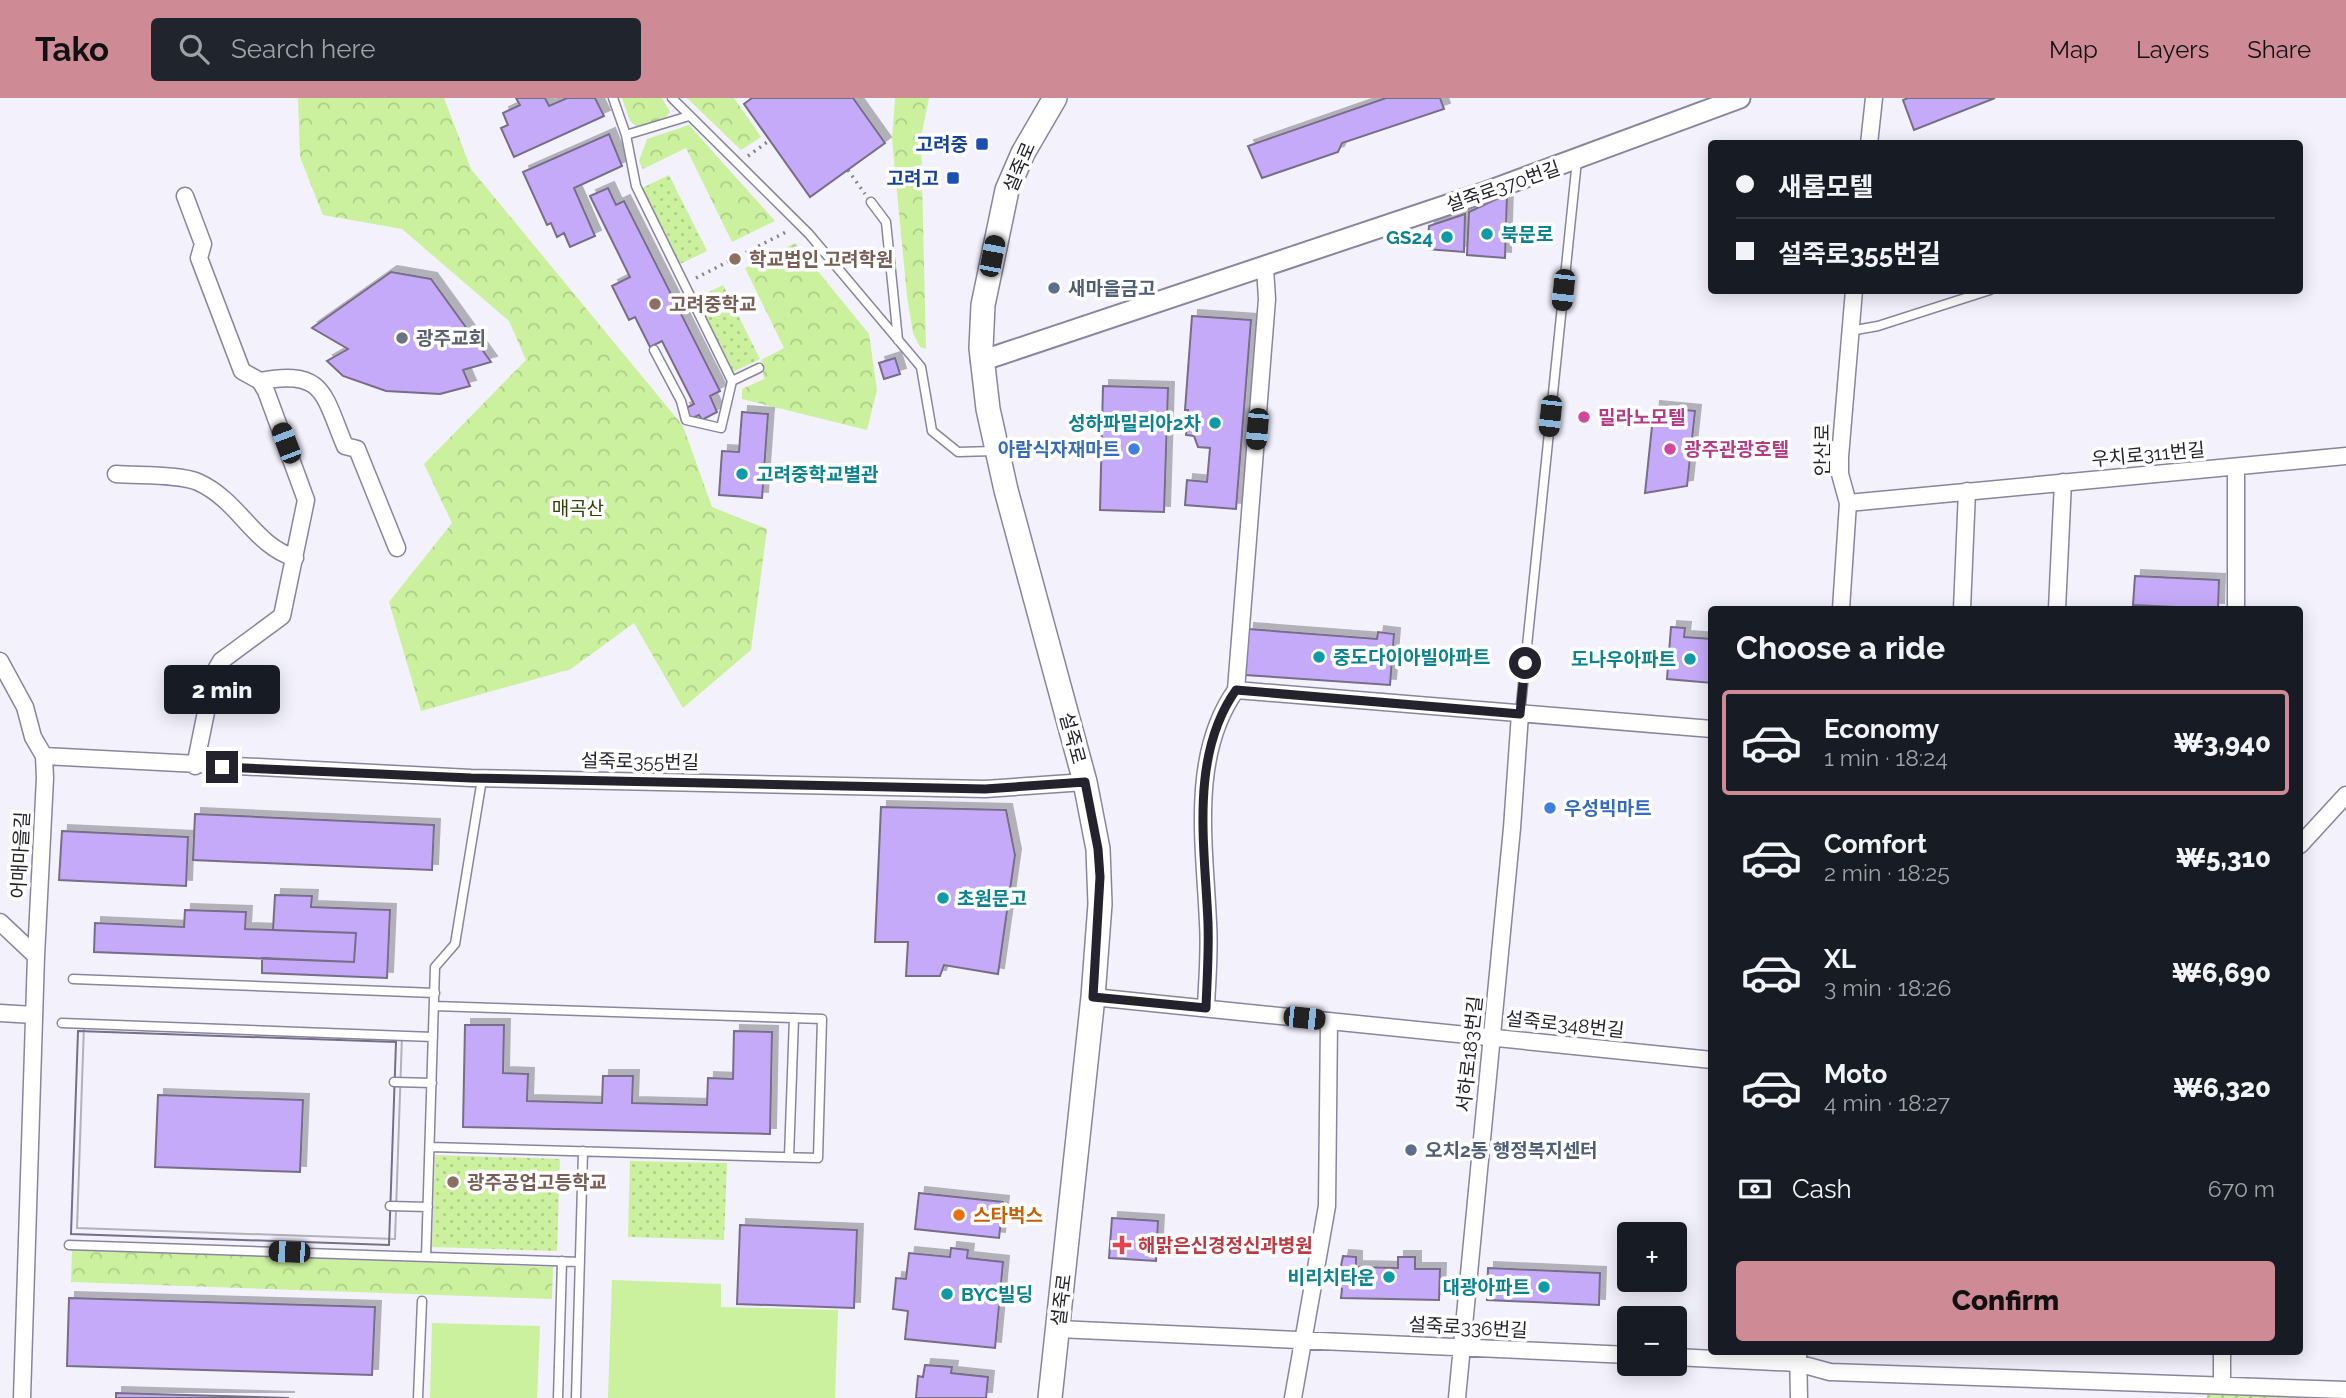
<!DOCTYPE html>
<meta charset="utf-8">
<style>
:root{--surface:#171b24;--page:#20242c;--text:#f1f3f6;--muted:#9ea1a6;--line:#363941;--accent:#cf8b95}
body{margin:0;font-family:Raleway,"Noto Sans KR",sans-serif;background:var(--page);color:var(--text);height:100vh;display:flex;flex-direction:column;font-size:26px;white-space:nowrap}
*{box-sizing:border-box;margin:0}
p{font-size:23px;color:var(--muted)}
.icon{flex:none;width:38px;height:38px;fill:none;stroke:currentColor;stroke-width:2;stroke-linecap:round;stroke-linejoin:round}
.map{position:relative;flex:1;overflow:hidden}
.panel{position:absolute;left:1708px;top:508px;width:595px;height:749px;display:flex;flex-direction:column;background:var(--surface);border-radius:7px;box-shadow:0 4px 18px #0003}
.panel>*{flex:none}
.top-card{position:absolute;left:1708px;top:42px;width:595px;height:154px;border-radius:7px;box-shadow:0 4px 18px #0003;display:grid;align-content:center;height:154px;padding:0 28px;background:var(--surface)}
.controls{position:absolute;left:1617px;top:1124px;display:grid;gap:14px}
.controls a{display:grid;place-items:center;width:70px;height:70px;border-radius:7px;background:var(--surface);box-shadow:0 4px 18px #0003;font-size:35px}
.end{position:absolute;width:32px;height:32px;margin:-16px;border:9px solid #24222c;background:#fff;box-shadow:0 0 0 4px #fff}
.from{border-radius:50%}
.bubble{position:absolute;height:49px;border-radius:7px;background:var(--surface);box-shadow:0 4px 18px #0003;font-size:23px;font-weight:800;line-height:49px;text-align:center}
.car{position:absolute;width:21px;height:42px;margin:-21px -10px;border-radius:9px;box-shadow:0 0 5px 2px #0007;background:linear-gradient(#222 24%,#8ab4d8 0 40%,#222 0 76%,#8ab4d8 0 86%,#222 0)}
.top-card b{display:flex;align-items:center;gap:24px;height:66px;font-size:26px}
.top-card b+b{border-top:2px solid var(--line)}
.top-card i{width:18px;height:18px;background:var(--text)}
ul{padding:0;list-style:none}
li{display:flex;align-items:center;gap:21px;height:105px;margin:0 14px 10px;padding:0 14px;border:4px solid transparent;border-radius:7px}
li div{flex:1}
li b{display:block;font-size:26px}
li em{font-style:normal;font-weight:800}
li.selected{border-color:var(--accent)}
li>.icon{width:63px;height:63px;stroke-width:1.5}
h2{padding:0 28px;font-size:32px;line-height:84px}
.pay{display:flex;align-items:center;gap:18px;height:77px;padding:0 28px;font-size:26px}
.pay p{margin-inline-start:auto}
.primary-button{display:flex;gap:14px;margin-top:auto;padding:14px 28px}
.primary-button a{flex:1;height:80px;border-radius:7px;background:var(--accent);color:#111;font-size:28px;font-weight:800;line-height:80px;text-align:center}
header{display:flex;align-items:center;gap:42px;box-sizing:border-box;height:98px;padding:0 35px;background:var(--accent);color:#111}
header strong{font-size:33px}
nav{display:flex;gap:38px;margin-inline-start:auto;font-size:24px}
.search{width:490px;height:63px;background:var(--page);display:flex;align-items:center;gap:18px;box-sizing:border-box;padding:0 24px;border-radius:7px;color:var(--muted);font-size:26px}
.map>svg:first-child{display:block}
.grass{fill:url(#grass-dots)}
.forest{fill:url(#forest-crowns)}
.pitch{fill:#cbf09e}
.building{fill:#c5aaf9;stroke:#766e86;stroke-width:2;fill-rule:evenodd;filter:url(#shadow)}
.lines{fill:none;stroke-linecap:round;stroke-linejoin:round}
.service-casing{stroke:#89859e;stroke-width:11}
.minor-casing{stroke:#89859e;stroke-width:19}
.tertiary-casing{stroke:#89859e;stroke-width:23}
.secondary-casing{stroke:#89859e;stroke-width:26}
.path{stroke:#84828c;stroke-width:3.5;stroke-dasharray:2 5;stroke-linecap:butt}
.service{stroke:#fff;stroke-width:8}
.minor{stroke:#fff;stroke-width:16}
.tertiary{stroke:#fff;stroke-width:19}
.secondary{stroke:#fff;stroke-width:23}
.route{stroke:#24222c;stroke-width:9}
.transit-dot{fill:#1a4fb4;stroke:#fff;stroke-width:2.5}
.culture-dot{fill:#0f9aa8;stroke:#fff;stroke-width:2.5}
.education-dot{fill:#8d6e63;stroke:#fff;stroke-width:2.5}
.service-dot{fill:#5c6f8a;stroke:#fff;stroke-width:2.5}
.worship-dot{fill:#6b7280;stroke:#fff;stroke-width:2.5}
.hotel-dot{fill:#d1479c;stroke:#fff;stroke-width:2.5}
.shop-dot{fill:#3f7fe0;stroke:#fff;stroke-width:2.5}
.food-dot{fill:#e8710a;stroke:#fff;stroke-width:2.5}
.health-dot{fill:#e0444e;stroke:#fff;stroke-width:2.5}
.labels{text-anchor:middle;stroke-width:7;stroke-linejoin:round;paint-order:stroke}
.transit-label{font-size:19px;font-weight:bold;fill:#164399;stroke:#fff;text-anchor:end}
.street-label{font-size:19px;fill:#24222c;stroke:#fff}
.culture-label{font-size:19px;font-weight:bold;fill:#0d838f;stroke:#fff;text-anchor:start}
.education-label{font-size:19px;font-weight:bold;fill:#785e54;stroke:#fff;text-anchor:start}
.service-label{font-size:19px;font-weight:bold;fill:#4e5e75;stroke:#fff;text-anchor:start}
.worship-label{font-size:19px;font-weight:bold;fill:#5b616d;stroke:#fff;text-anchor:start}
.hotel-label{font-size:19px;font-weight:bold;fill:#b23c85;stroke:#fff;text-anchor:start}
.shop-label{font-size:19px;font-weight:bold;fill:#366cbe;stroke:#fff;text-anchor:end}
.park-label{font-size:19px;fill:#2d4207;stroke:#fff}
.food-label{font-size:19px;font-weight:bold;fill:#c56008;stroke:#fff;text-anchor:start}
.health-label{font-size:19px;font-weight:bold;fill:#be3a42;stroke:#fff;text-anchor:start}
</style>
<header>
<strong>Tako</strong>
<div class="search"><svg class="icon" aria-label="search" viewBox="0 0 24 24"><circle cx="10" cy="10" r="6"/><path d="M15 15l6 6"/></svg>Search here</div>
<nav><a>Map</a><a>Layers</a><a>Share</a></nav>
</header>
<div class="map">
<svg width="2346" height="1300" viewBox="0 0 2346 1300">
<defs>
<pattern id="grass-dots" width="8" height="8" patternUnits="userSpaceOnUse" patternTransform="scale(1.75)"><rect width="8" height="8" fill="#cbf09e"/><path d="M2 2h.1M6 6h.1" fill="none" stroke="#aece88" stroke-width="1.8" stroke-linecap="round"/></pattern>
<pattern id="forest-crowns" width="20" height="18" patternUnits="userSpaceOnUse" patternTransform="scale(1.75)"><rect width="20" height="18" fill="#cbf09e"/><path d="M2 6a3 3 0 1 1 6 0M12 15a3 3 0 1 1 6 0" fill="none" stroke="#aece88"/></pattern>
<filter id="shadow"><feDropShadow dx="6" dy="-6" stdDeviation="0" flood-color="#0004"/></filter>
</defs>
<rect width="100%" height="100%" fill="#f3f1fc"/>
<path class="grass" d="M669 77 707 153 680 166 642 90Z
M723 187 760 261 733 274 697 200Z
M435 1057 560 1061 557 1153 432 1149Z
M630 1063 727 1065 724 1142 628 1139Z
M2207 1295 2335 1298 2336 1300H2207Z"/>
<path class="forest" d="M298 0H444L471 71 683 328 712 409 767 431 751 552 683 610 634 525 571 571 421 613 389 504 452 425 424 366 526 262 509 223 402 131 323 117 300 59Z
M622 0H662L670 14 665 20 637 29 630 23Z
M687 0H734L761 39 741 52Z
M895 0H929L921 39 926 251 920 249 913 235 907 198 892 42Z
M689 27 775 123 732 144 686 50 643 71 639 63 647 41Z
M795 145 869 236 877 292 867 332 742 301V291L764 281 761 262 784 250 745 170Z
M72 1152 553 1169 552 1201 71 1184Z"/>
<path class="pitch" d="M612 1182 721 1186V1209L838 1212 835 1300H608Z
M432 1225 540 1228 537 1300H430Z"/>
<path class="building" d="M516 0H545L549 8 567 0H595L604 18 514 59 501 30 508 27 503 15 520 7Z
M752 0H853L885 45 810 99 744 6Z
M1386 0H1440L1444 11 1342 45 1338 54 1262 80 1248 48Z
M1908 0H1995L1914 32 1903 2Z
M609 36 622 68 574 90 595 138 570 149 564 135 557 139 551 125 547 127 523 74Z
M608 90 616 107 624 103 720 293 710 298 717 314 702 322 699 317 690 321 684 311 694 306 662 243 650 249 635 219 629 222 612 188 630 179 590 98Z
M1507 96 1505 160 1467 157 1469 114Z
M1465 116 1464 154 1427 151 1429 128Z
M391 174 431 181 491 264 463 272 470 288 440 296 386 293 343 278 327 263 348 251 312 230Z
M1192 218 1251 222 1236 411 1185 407 1187 382 1207 384 1210 350 1198 349 1194 338 1186 337 1188 312H1185Z
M895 260 900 276 884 281 879 265Z
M1103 288 1168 290 1164 414 1100 412Z
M1654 309 1695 313 1687 388 1645 395Z
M742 314 768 316 762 400 719 397 722 353 739 354Z
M2135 478 2219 482 2218 511 2133 507Z
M1671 529 1685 530 1684 539 1712 541V585L1667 581Z
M1248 531 1377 541 1378 534 1394 536 1390 587 1245 577Z
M881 709 1006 712 1015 757 998 876 944 867 940 878H906L908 844H875Z
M195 716 434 727 432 772 193 762Z
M62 733 188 739 186 788 59 782Z
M275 797 312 798 311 809 390 812 387 880 262 875V860L354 864 356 835 273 832Z
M185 812 246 814 245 831 356 835 354 864 94 854 95 825 184 829Z
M465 927H504L503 975 528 976 527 1003 602 1005 603 978H633L632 1005 707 1007 708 980 733 981 734 933 772 934 770 1036 463 1029Z
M78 933 396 944 389 1147 71 1136ZM158 997 303 1002 300 1074 155 1069Z
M78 933 396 944 389 1147 71 1136Z
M919 1095 1003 1104 999 1140 915 1131Z
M1112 1120 1158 1123 1156 1163 1109 1160Z
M740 1127 857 1132 854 1210 737 1206Z
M951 1150 968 1152 967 1160 1003 1164 995 1250 905 1241 908 1213 893 1211 896 1180 906 1181 909 1155 950 1159Z
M1343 1158 1356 1159V1169L1398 1170V1159H1415V1171H1440L1439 1202 1341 1200 1342 1191 1337 1187Z
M1488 1170 1600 1175 1599 1207 1487 1202Z
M69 1200 375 1209 372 1277 67 1268Z
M925 1267 952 1269 951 1275 988 1279 986 1300H916L918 1278 923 1279Z
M116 1295 289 1300H116Z"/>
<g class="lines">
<g class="service-casing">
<path id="service" d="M613 0 626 37 636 88 732 283 721 330 686 322 681 303 654 252
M672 0 809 136 921 269 932 333 958 354 995 353
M626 37 689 18
M871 104 886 124 898 242
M1850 233 1878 228 1990 192
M732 283 759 270
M1520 616 1577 62
M73 881 435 895
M62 925 433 939
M394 984 432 985
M430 1049 818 1060 822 921 434 908
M789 1059 794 920
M390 1108 428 1109
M69 1147 580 1164
M426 1159 435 869 455 846 482 681
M418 1300 422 1203
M558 1300 562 1163
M576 1300 583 1053"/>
</g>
<g class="minor-casing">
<path id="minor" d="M1869 46 1874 0
M185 98 203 146 199 160 242 273 260 283 266 293 306 402 282 518 221 563 214 575 195 668
M260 283C324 271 323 295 345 348L357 351 397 450
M116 376C138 378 180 376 198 384 240 403 253 447 295 460
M1848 405 2346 358
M1841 511 1848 405 1840 376V359L1854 192
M1962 511 1967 393
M2057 511 2063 384
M2236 511V370
M0 563 25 609 33 639 44 658 45 680 36 858 22 1300
M1236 592 1712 631
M1236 592 1267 201 1265 170
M44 658 471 680 985 691 1085 684
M2300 747 2346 697
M0 824 36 858
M1093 899 1712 962
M1206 910C1207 882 1210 854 1208 825 1205 749 1189 658 1236 592
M0 915 34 917
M1058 1231 1629 1257
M1798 1253 1799 1300
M1675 1259 1797 1265 1830 1274 2346 1292
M2222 1287V1253
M1293 1300 1327 1108 1329 923
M1457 1300 1512 730 1520 616"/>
</g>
<g class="tertiary-casing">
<path id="tertiary" d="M981 263 1483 95 1740 0"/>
</g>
<g class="secondary-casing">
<path id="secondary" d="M1050 1300 1093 899 1100 806 1098 751 1085 684 1006 392 988 311 981 250 983 207 1007 92 1023 55 1055 0"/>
</g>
<path class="path" d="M748 58 770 42
M848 72 865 96
M696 180 788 133"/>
<use href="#service" class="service"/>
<use href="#minor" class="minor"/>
<use href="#tertiary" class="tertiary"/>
<use href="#secondary" class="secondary"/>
</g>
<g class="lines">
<path class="route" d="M222 669 471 680 985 691 1085 684 1098 751 1100 779 1093 899 1206 910C1207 882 1209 854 1208 825 1205 749 1189 658 1236 592L1520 616 1525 565"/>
</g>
<g class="transit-dot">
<rect x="975" y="39" width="14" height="14" rx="3.5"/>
<rect x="946" y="73" width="14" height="14" rx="3.5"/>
</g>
<g class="culture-dot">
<circle cx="1487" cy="136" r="7"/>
<circle cx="1447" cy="139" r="7"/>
<circle cx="1215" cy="325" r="7"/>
<circle cx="742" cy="376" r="7"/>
<circle cx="1319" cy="559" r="7"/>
<circle cx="1690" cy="561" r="7"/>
<circle cx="943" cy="800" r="7"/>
<circle cx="1389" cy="1179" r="7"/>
<circle cx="1544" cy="1189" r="7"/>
<circle cx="947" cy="1196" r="7"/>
</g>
<g class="education-dot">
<circle cx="735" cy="161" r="7"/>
<circle cx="655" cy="206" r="7"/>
<circle cx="453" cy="1084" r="7"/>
</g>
<g class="service-dot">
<circle cx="1054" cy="190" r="7"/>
<circle cx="1411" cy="1052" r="7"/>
</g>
<circle class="worship-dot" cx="402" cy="240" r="7"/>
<g class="hotel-dot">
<circle cx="1584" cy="319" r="7"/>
<circle cx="1670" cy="351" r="7"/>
</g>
<g class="shop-dot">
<circle cx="1134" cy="351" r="7"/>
<circle cx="1550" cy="710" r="7"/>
</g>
<circle class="food-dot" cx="959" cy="1117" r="7"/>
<path class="health-dot" d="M1118.5 1136.5h7v7h7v7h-7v7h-7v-7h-7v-7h7z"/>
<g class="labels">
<g class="transit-label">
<text x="968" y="53">고려중</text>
<text x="939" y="87">고려고</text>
</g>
<g class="street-label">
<text transform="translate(1019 69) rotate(-67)" y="7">설죽로</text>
<text transform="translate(1503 88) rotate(-19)" y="7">설죽로370번길</text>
<text transform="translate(1822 352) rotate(-90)" y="7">안산로</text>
<text transform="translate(2148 356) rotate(-5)" y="7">우치로311번길</text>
<text transform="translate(1073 640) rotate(75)" y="7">설죽로</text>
<text transform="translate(640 663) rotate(1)" y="7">설죽로355번길</text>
<text transform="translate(20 757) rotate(-87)" y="7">어매마을길</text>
<text transform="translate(1565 926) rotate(6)" y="7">설죽로348번길</text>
<text transform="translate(1469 956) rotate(-84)" y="7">서하로183번길</text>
<text transform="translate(1061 1202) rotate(-83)" y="7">설죽로</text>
<text transform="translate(1468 1229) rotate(3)" y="7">설죽로336번길</text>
</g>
<g class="culture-label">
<text x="1501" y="143">북문로</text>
<text x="1433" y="146" text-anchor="end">GS24</text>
<text x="1201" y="332" text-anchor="end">성하파밀리아2차</text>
<text x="756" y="383">고려중학교별관</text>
<text x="1333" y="566">중도다이아빌아파트</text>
<text x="1676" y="568" text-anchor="end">도나우아파트</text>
<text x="957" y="807">초원문고</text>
<text x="1375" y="1186" text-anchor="end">비리치타운</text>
<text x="1530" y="1196" text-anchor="end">대광아파트</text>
<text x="961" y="1203">BYC빌딩</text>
</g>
<g class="education-label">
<text x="749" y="168">학교법인 고려학원</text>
<text x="669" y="213">고려중학교</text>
<text x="467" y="1091">광주공업고등학교</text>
</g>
<g class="service-label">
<text x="1068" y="197">새마을금고</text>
<text x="1425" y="1059">오치2동 행정복지센터</text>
</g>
<g class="worship-label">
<text x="416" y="247">광주교회</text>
</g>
<g class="hotel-label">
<text x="1598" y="326">밀라노모텔</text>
<text x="1684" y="358">광주관광호텔</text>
</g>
<g class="shop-label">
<text x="1120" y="358">아람식자재마트</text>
<text x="1564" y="717" text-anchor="start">우성빅마트</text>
</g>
<g class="park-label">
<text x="578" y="417">매곡산</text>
</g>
<g class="food-label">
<text x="973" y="1124">스타벅스</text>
</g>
<g class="health-label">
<text x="1138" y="1154">해맑은신경정신과병원</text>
</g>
</g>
</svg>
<div class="controls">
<a>+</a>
<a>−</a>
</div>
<i class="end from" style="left:1525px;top:565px"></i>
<i class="end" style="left:222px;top:669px"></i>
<div class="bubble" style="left:164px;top:567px;width:116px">2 min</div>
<i class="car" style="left:992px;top:158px;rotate:11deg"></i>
<i class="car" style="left:1563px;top:192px;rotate:186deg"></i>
<i class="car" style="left:1550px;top:318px;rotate:186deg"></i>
<i class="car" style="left:1257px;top:331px;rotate:185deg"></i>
<i class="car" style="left:286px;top:345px;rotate:339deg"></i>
<i class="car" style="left:1304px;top:920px;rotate:96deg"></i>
<i class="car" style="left:289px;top:1154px;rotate:272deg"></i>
<div class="top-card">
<b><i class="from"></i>새롬모텔</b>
<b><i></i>설죽로355번길</b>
</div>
<section class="panel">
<h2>Choose a ride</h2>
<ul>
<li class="selected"><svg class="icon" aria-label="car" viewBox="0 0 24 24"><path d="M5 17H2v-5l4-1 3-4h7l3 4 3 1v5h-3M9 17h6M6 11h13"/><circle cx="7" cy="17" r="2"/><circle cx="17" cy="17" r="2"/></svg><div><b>Economy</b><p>1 min · 18:24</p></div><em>₩3,940</em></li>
<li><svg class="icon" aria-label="car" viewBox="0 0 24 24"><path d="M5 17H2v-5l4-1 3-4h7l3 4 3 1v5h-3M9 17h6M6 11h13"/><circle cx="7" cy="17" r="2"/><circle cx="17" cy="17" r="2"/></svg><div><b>Comfort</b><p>2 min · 18:25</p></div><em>₩5,310</em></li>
<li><svg class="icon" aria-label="car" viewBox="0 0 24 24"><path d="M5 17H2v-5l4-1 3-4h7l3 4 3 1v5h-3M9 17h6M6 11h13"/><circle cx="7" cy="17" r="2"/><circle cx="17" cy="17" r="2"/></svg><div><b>XL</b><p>3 min · 18:26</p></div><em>₩6,690</em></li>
<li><svg class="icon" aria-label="car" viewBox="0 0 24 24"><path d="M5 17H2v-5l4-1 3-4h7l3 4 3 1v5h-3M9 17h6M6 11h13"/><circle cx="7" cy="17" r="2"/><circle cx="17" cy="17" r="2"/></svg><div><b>Moto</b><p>4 min · 18:27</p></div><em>₩6,320</em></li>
</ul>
<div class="pay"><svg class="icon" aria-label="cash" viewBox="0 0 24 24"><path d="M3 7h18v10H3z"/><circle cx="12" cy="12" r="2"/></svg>Cash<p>670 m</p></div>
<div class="primary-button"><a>Confirm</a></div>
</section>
</div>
